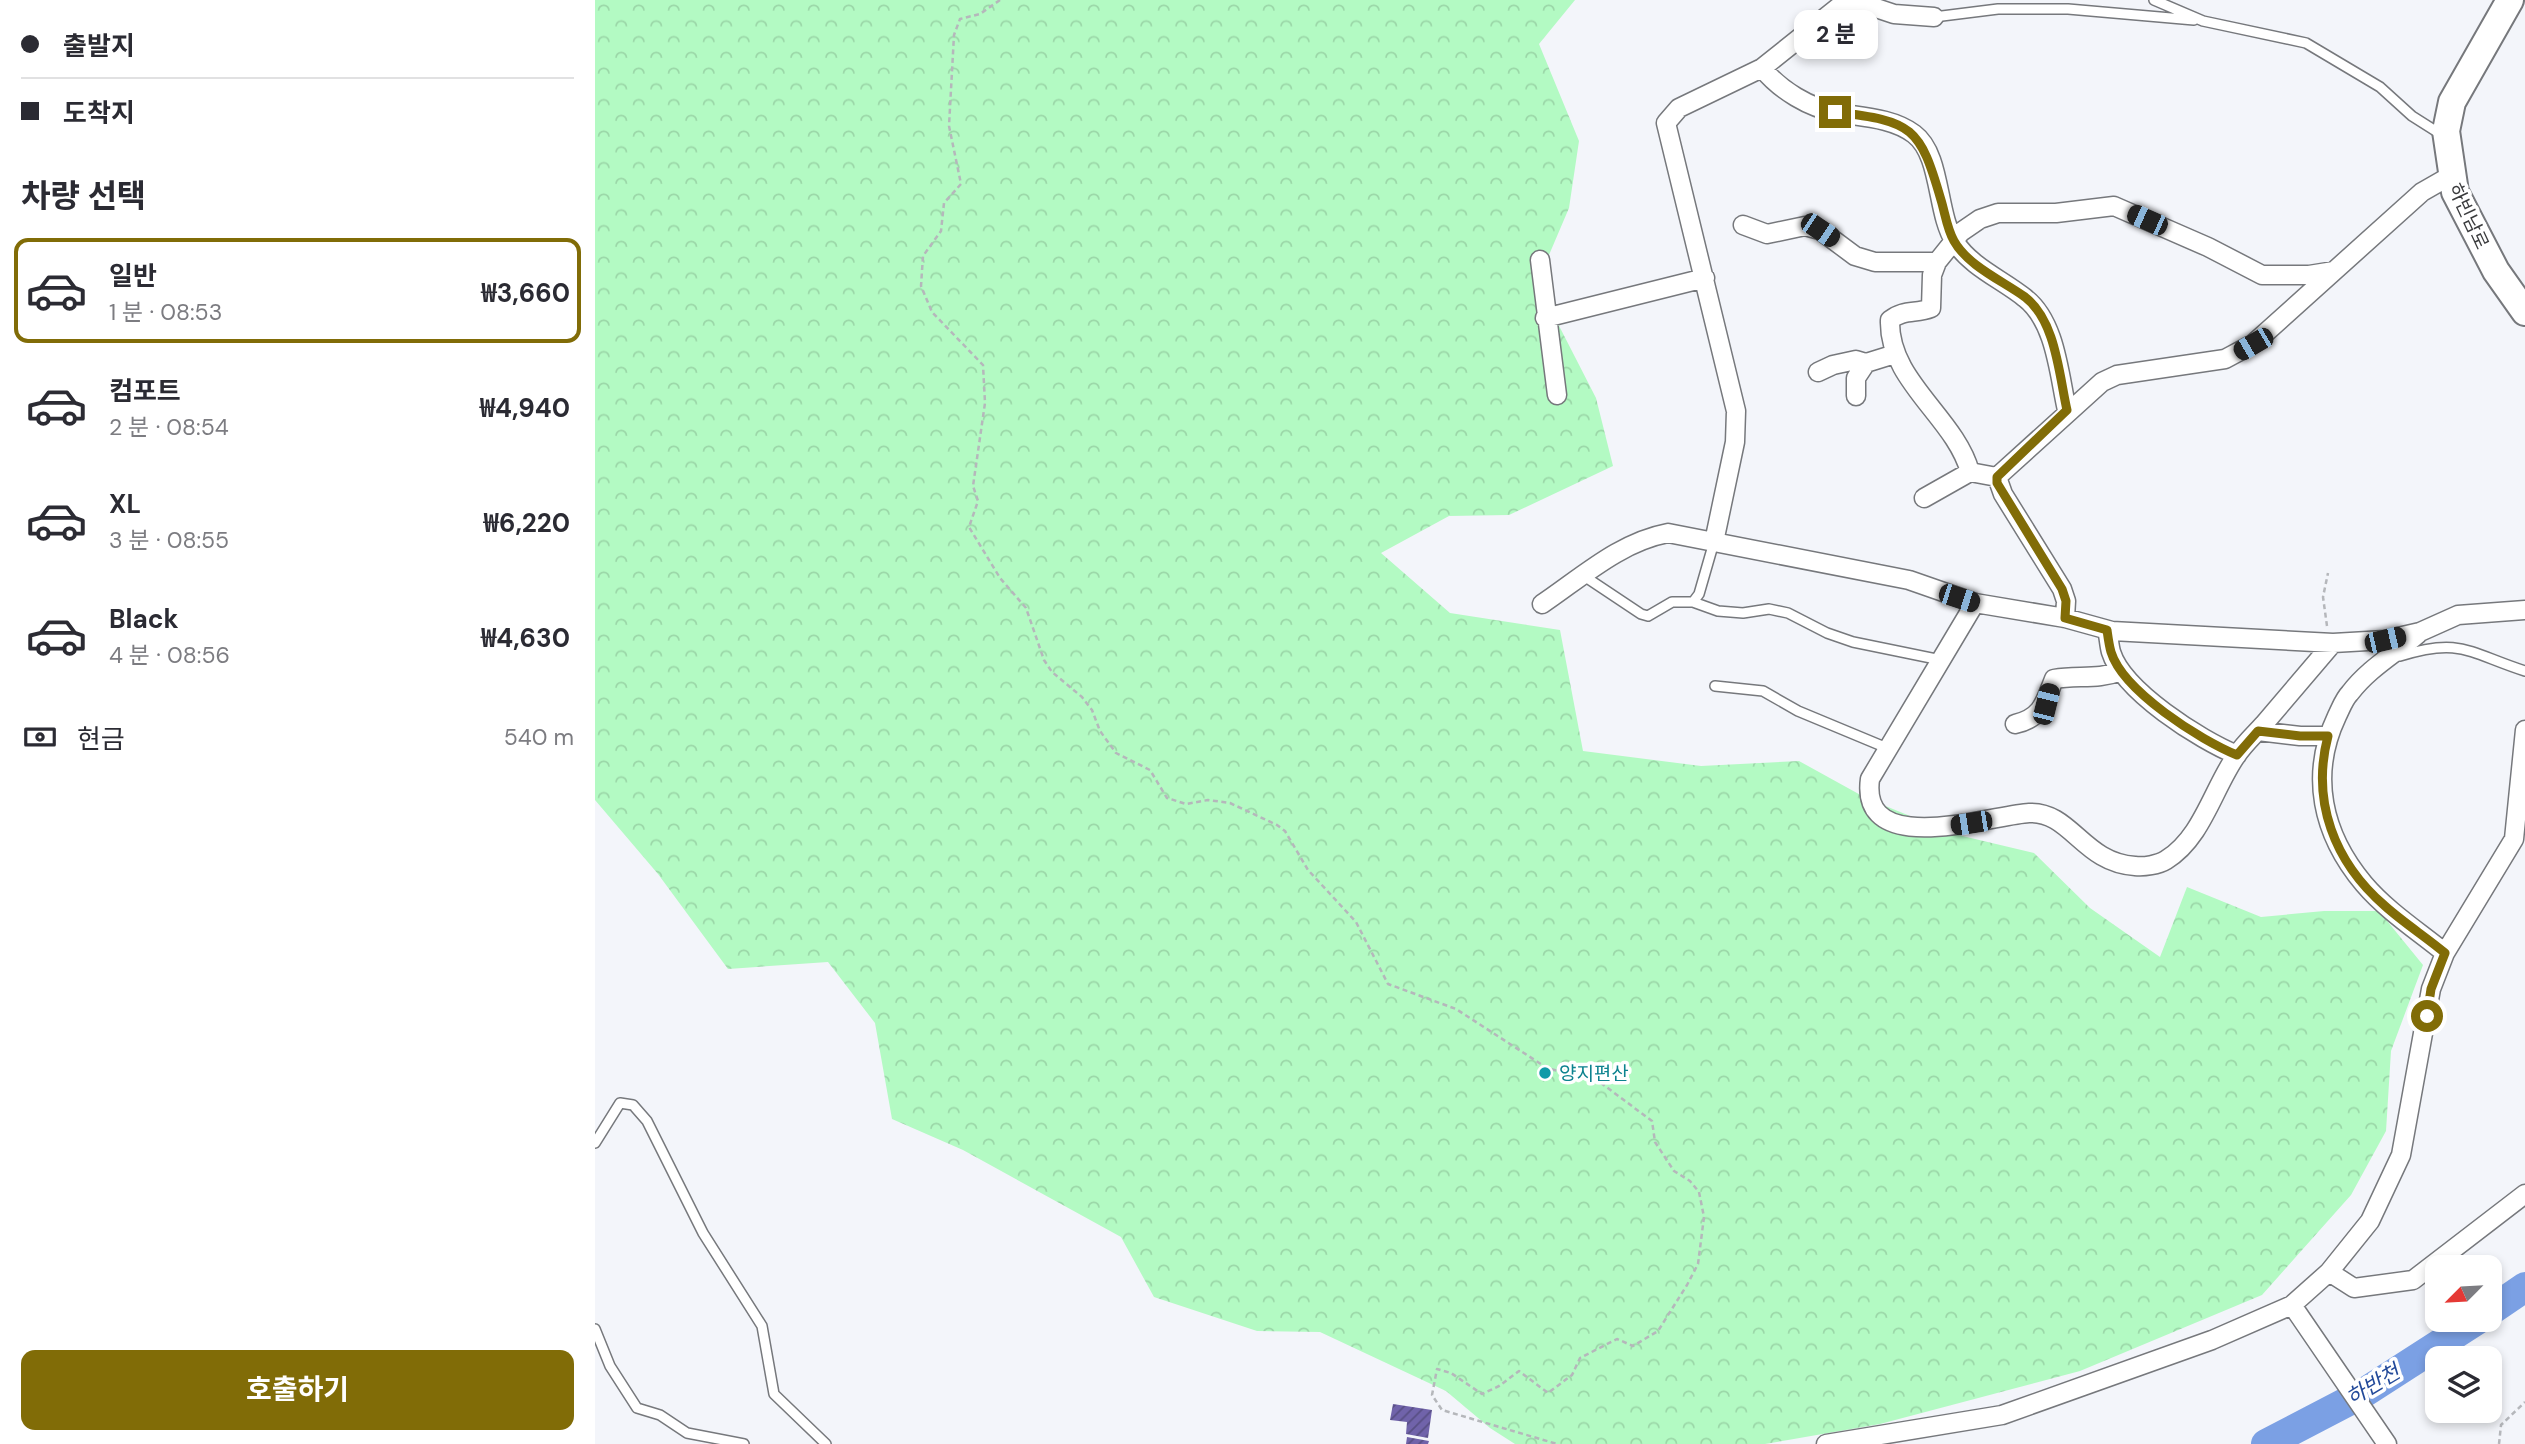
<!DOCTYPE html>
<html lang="ko">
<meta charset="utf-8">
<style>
:root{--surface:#fff;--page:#f2f2f3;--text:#2b2b33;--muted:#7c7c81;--line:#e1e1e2;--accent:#816c07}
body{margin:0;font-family:"DM Sans","Noto Sans KR",sans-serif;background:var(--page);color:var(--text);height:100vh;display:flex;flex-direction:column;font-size:26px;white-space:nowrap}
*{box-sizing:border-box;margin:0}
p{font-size:23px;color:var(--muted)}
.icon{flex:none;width:38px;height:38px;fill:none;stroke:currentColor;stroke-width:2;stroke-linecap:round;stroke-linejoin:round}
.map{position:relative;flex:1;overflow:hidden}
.sheet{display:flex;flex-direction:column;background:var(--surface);width:595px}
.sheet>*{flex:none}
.guide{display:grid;align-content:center;height:154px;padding:0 21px;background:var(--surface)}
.needle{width:46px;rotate:246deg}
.tools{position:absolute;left:1830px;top:1255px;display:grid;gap:14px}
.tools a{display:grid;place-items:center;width:77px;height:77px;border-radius:14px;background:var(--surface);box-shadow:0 4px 10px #0003;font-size:35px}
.end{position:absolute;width:32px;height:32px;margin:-16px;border:9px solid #816c07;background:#fff;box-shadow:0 0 0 4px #fff}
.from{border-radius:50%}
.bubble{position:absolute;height:49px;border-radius:14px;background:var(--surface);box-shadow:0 4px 10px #0003;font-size:23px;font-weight:700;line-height:49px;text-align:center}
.car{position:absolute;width:21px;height:42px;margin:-21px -10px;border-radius:9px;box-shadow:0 0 5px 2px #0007;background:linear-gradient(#222 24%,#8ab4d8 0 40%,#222 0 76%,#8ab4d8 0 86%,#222 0)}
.guide b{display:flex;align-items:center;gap:24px;height:66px;font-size:26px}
.guide b+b{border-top:2px solid var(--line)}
.guide i{width:18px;height:18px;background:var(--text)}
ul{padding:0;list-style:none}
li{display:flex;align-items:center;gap:21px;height:105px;margin:0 14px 10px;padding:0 7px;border:4px solid transparent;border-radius:14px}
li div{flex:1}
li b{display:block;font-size:26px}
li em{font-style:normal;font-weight:700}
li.selected{border-color:var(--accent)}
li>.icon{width:63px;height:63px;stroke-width:1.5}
h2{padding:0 21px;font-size:32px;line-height:84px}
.pay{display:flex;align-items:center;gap:18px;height:77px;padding:0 21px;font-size:26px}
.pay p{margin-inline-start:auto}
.button{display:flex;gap:14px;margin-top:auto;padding:14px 21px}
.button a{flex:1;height:80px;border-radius:14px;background:var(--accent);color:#fff;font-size:28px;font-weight:700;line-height:80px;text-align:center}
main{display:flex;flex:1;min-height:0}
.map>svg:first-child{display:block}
.forest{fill:url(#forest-crowns)}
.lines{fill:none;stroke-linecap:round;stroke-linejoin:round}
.river{stroke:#7ba0e4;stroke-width:30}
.building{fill:url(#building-hatch)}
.lane-casing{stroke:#76787c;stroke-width:12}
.street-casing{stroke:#76787c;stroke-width:21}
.secondary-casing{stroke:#76787c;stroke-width:30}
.path{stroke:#b5b7bb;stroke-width:2.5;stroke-dasharray:5 3.5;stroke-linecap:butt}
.lane{stroke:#fff;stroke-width:9}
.street{stroke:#fff;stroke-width:18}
.secondary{stroke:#fff;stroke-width:26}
.route{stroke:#816c07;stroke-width:9}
.culture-dot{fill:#0f9aa8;stroke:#fff;stroke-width:2.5}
.labels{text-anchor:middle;stroke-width:7;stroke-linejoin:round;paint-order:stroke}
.street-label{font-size:19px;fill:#3a3b3d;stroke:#fff}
.culture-label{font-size:19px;fill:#0d838f;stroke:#fff;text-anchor:start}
.water-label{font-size:21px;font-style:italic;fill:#234a9a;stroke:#fff}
</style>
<main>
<section class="sheet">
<div class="guide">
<b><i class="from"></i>출발지</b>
<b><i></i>도착지</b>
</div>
<h2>차량 선택</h2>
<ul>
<li class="selected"><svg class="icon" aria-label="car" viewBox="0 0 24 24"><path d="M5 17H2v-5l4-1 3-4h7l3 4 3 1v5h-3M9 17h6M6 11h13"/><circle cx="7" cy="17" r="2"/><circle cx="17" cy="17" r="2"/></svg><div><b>일반</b><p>1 분 · 08:53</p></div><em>₩3,660</em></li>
<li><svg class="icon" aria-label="car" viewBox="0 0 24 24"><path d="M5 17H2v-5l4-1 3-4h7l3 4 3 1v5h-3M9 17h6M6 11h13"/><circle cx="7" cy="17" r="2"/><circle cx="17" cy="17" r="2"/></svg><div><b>컴포트</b><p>2 분 · 08:54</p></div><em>₩4,940</em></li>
<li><svg class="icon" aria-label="car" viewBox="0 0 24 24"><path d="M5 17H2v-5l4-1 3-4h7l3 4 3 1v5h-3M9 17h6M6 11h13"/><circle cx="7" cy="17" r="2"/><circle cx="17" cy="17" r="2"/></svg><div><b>XL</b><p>3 분 · 08:55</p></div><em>₩6,220</em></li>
<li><svg class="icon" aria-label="car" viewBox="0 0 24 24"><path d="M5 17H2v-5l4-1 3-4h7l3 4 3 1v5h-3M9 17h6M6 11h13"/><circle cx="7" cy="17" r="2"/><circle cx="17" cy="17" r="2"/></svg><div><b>Black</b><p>4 분 · 08:56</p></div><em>₩4,630</em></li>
</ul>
<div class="pay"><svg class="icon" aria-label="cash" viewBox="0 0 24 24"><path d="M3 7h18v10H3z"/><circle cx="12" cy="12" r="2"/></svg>현금<p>540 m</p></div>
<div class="button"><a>호출하기</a></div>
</section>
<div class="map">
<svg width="1930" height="1444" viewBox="0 0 1930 1444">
<defs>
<pattern id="forest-crowns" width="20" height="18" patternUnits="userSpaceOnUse" patternTransform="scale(1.75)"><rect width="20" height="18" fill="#b3fac3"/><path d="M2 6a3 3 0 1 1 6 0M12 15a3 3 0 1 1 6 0" fill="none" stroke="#9bd7a8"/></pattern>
<pattern id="building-hatch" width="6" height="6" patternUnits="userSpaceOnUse" patternTransform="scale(1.75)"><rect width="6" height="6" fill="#7063aa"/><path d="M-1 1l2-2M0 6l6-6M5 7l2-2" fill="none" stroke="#584f84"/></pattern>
</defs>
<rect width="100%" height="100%" fill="#f3f5fa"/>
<path class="forest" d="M0 0H980L944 44 984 141 974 208 951 262 959 316 1001 398 1018 466 914 515 854 516 786 553 855 613 965 630 988 751 1106 766 1204 761 1271 798 1359 834 1439 853 1495 908 1565 957 1592 887 1666 917 1729 911H1784L1828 965 1796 1051 1791 1131 1756 1195 1667 1295 1485 1371 1285 1424 1170 1444H920L895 1428 851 1391 725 1332 662 1331 559 1297 526 1237 368 1150 297 1119 280 1023 233 962 133 969 63 874 0 800Z"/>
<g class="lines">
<path class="river" d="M1895 1311 1930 1287
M1671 1444 1767 1394 1882 1320"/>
</g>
<path class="building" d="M798 1404 837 1410 833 1438 811 1434 812 1422 795 1420Z
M812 1437 834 1441 833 1444H811Z"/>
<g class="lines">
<g class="lane-casing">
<path id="lane" d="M1559 0 1608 21 1711 43 1785 87 1817 116 1847 135
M1339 17 1403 9H1473L1599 20
M989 576 1046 614 1053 616 1077 602H1098L1104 594 1119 542
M1098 602 1123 611 1148 613 1174 609 1193 613 1232 633 1258 642 1346 660
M1805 656C1866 637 1874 653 1930 671
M1120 686 1168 691 1203 711 1292 748
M0 1143 25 1103 38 1105 52 1121 108 1233 167 1326 179 1394 231 1444
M0 1329 15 1366 42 1408 65 1415 92 1433 149 1444"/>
</g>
<g class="street-casing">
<path id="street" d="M1167 68 1246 5 1278 7 1299 14 1339 17
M1148 225 1172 234 1210 226 1225 230 1260 256 1280 262H1342
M945 260 962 395
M950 318 1110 278
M1223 372 1238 365 1261 360 1271 363 1300 354
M1261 396V378L1271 363
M1375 472C1360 417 1293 381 1295 320 1309 309 1321 314 1336 308L1337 275 1342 262 1366 232 1385 219 1403 213H1461L1519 206 1613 247 1667 275H1714L1739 271
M1329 498 1375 472 1402 477
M1119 542 1140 442 1141 411 1071 123 1084 108 1167 68C1185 90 1214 108 1243 113 1267 117 1298 118 1319 134 1347 155 1341 214 1360 242 1376 267 1408 280 1430 298 1461 322 1464 375 1472 410
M1380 603 1275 779C1264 860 1396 815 1434 813 1476 811 1488 863 1540 866 1549 867 1563 865 1571 860 1607 838 1618 789 1641 756 1649 744 1660 734 1669 724 1692 697 1715 670 1738 643
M947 604C987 577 1025 542 1073 533L1314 580 1380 603 1470 618 1517 631 1738 643 1790 640 1825 632 1863 615 1930 610
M1470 618 1471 601 1467 589 1408 494 1402 477 1507 382 1522 375 1630 359 1658 344 1827 192 1855 176
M1512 630C1514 637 1514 645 1516 652 1528 691 1605 740 1642 755
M1823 634C1800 654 1774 668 1755 693 1749 699 1746 708 1742 716 1714 775 1727 834 1769 884 1792 911 1823 931 1850 953
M1420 724C1447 718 1450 702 1459 679 1483 675 1503 680 1526 671
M1663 731 1705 736H1733
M1734 1272 1775 1221 1806 1155 1836 989 1850 953 1919 839 1930 730
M1697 1305 1734 1272 1759 1288 1818 1280 1930 1194
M1231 1444 1407 1415 1617 1340 1697 1305 1792 1444"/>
</g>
<g class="secondary-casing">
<path id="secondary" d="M1915 0 1857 102 1851 131 1860 192 1901 271 1930 312"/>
</g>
<path class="path" d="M405 0 385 14 365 19 359 35 354 126 366 184 349 203 346 231 328 256 326 286 337 312 388 365 390 403 378 486 383 501 374 527 405 578 431 608 449 660 457 672 487 697 497 710 505 731 521 753 555 770 572 798 591 804 613 800 635 803 682 825 690 831 713 870 761 922 793 984 861 1009 952 1068 1006 1083 1057 1121 1060 1142 1079 1171 1095 1181 1104 1192 1109 1217 1103 1264 1092 1285 1063 1331 1038 1346 1022 1339 985 1358 977 1375 953 1393 924 1371 904 1386 887 1394 856 1373 842 1369 837 1395 847 1410 962 1444
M1732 626 1728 597 1733 573
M1904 1444 1906 1425 1930 1402"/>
<use href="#lane" class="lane"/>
<use href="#street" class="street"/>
<use href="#secondary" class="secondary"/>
</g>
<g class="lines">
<path class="route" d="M1240 112C1318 121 1325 127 1346 200 1350 213 1352 229 1359 241 1373 266 1408 281 1430 297 1461 321 1464 375 1472 410L1402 477V483L1467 589 1471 601 1470 618 1512 630C1513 637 1514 645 1516 652 1528 691 1605 740 1642 755L1663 731 1705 736H1733C1716 801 1739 862 1790 906 1809 923 1831 937 1850 953L1836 989 1832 1016"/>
</g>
<circle class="culture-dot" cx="950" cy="1073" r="7"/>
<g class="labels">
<g class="street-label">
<text transform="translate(1874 216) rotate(65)" y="7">하빈남로</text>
</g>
<g class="culture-label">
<text x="964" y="1080">양지편산</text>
</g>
<g class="water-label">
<text transform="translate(1778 1385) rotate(-31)" y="7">하반천</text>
</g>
</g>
</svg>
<div class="tools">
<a><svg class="needle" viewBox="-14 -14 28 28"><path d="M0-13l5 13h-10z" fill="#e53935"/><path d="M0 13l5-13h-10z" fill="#7c7c81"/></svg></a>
<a><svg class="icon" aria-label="layers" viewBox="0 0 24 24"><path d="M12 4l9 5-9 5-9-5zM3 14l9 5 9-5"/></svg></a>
</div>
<i class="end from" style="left:1832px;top:1016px"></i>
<i class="end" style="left:1240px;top:112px"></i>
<div class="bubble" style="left:1199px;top:10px;width:84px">2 분</div>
<i class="car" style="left:1552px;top:220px;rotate:294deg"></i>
<i class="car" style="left:1225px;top:230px;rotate:124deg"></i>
<i class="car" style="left:1658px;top:344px;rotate:240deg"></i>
<i class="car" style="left:1364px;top:598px;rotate:108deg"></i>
<i class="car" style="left:1790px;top:640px;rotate:77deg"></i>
<i class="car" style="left:1451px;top:704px;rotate:14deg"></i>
<i class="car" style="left:1376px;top:823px;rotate:261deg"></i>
</div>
</main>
